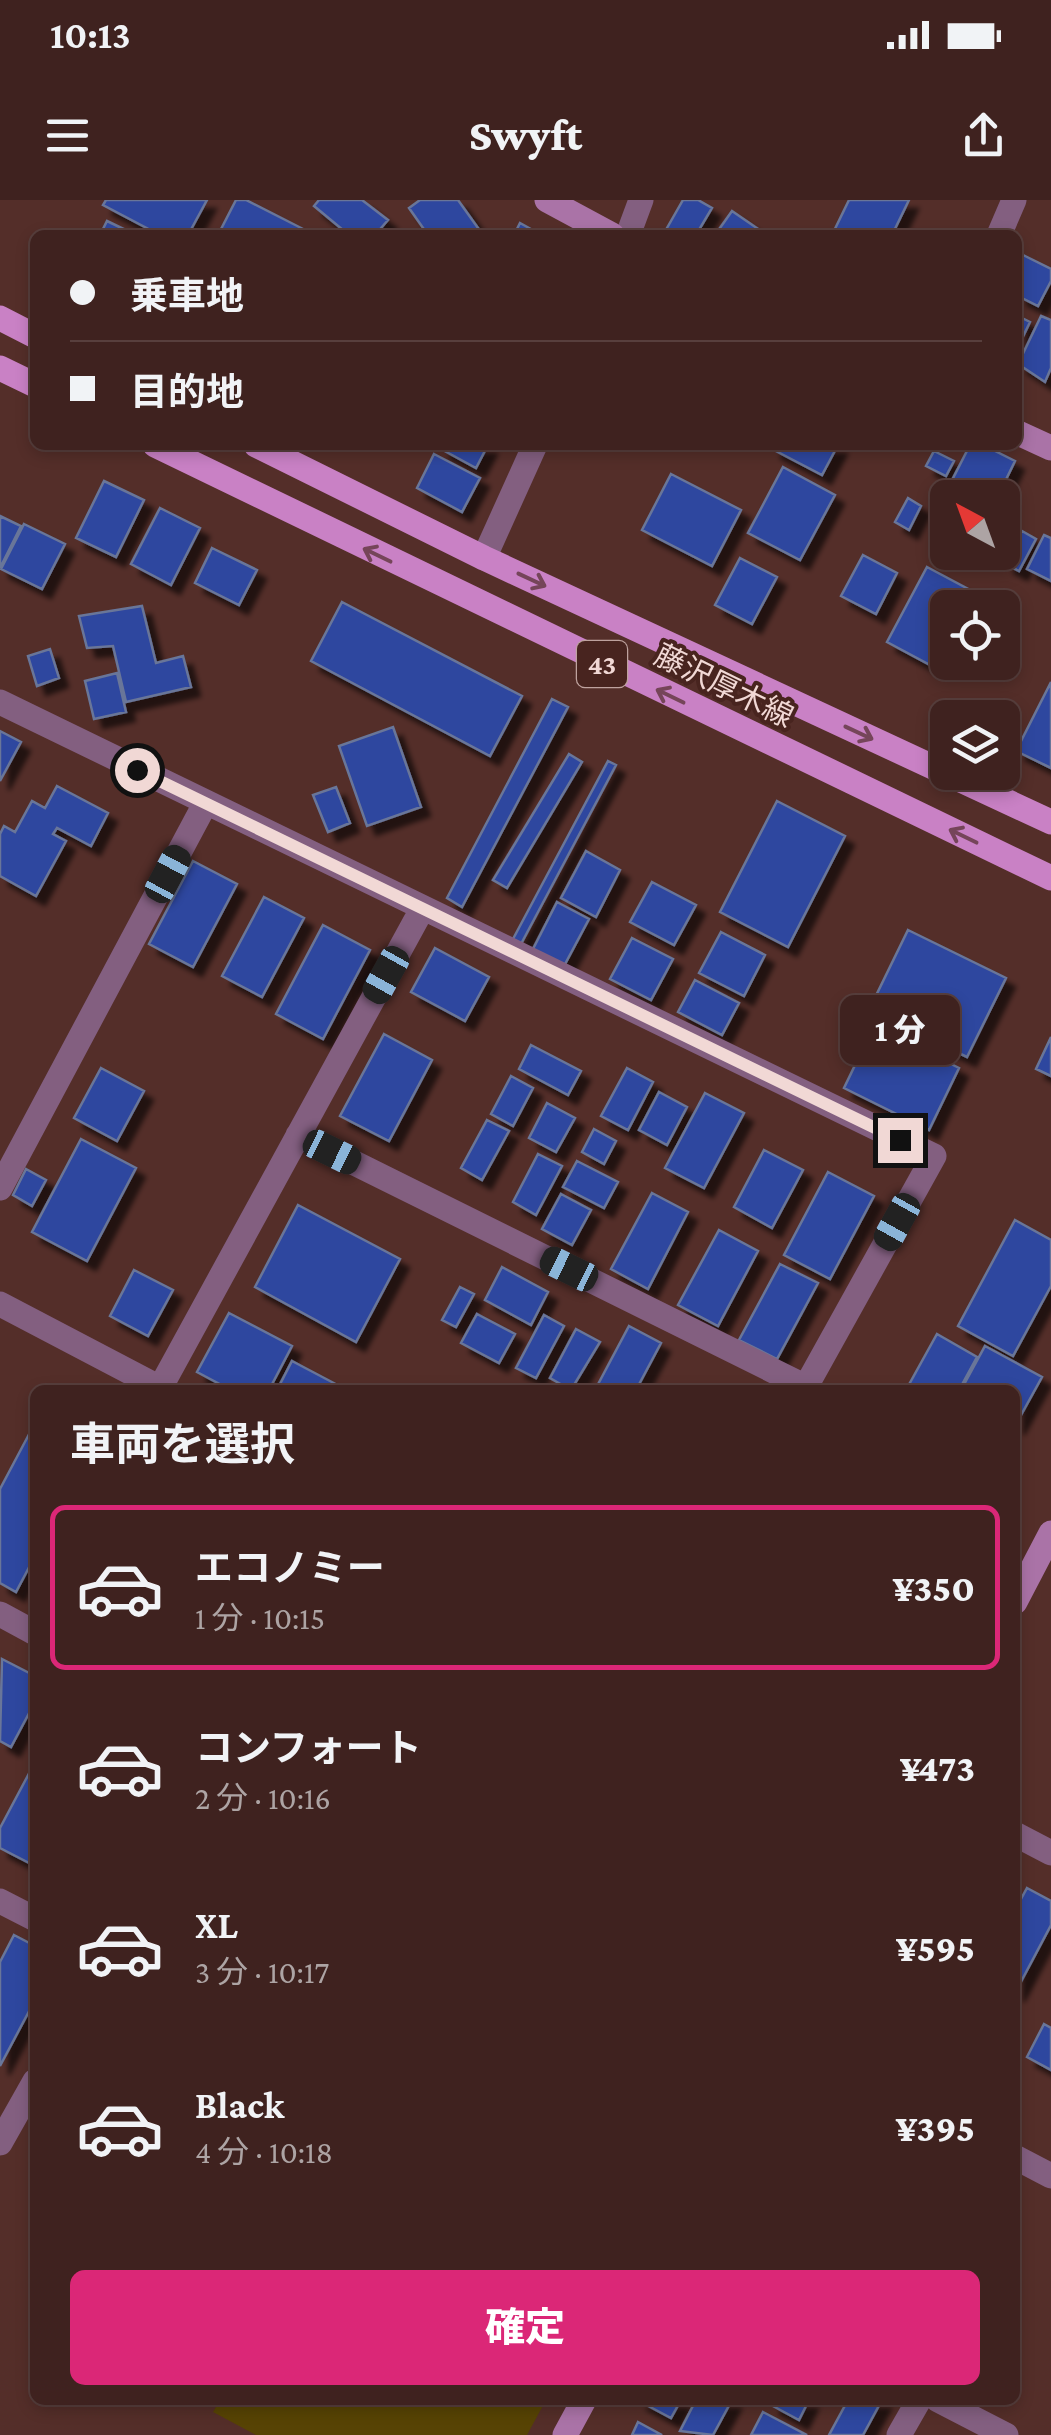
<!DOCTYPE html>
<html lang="ja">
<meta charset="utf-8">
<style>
:root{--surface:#3f221f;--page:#4a2f2c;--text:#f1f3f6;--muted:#ada4a4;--line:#583f3d;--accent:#db2777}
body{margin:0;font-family:"Crimson Pro","Noto Sans JP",serif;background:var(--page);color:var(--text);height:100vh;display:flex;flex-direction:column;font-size:38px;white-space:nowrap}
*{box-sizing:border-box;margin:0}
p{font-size:32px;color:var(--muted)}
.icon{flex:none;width:55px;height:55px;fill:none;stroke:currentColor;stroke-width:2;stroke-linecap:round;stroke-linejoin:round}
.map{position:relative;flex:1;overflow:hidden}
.details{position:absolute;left:30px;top:1185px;width:990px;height:1020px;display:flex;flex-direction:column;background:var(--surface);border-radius:15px;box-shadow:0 5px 15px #0003,0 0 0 2px var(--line)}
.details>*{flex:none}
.guide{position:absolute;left:30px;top:30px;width:992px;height:220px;border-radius:15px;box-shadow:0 5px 15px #0003,0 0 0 2px var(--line);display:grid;align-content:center;height:220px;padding:0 40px;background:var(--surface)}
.needle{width:65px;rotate:319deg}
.buttons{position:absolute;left:930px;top:280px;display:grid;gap:20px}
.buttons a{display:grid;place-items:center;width:90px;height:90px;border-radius:15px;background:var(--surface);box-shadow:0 5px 15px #0003,0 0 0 2px var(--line);font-size:50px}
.end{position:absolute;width:45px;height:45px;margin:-22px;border:12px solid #f1d8d5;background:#111;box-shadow:0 0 0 5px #111}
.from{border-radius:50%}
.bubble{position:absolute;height:70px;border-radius:15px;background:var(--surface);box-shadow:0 5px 15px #0003,0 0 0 2px var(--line);font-size:32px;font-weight:800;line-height:70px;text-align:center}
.car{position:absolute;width:30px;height:60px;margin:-30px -15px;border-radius:12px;box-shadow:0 0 8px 2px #0007;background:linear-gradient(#222 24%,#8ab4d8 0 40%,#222 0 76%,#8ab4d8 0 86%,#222 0)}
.guide b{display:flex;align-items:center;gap:35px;height:95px;font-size:38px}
.guide b+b{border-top:2px solid var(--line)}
.guide i{width:25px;height:25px;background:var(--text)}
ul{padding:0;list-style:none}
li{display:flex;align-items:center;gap:30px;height:165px;margin:0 20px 15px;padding:0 20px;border:5px solid transparent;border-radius:15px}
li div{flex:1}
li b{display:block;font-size:38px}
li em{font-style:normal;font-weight:800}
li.active{border-color:var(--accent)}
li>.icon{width:90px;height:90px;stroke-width:1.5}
h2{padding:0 40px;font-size:45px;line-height:120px}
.button{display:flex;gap:20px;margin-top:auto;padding:20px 40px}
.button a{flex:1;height:115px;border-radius:15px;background:var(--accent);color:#fff;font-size:40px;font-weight:800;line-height:115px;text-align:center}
.status{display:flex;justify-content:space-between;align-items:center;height:70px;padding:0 50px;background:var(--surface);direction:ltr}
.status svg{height:28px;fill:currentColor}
header{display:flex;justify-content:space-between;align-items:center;height:130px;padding:0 40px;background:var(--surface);font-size:45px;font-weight:800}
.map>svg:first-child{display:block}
.green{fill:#574304}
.building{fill:#2f469f;stroke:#697699;stroke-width:2.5;filter:url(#shadow)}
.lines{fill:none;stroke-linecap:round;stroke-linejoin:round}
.street{stroke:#835f80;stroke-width:25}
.secondary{stroke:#aa73a7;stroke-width:25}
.primary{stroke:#c981c5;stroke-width:25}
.oneway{stroke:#754559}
.route{stroke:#f1d8d5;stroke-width:12}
.labels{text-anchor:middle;stroke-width:8;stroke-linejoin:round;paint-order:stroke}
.shield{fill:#48241f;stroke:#bea29e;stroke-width:2.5}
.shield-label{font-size:28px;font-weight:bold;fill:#f1d8d5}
.street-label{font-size:30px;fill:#f1d8d5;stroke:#48241f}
</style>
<div class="status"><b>10:13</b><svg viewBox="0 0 49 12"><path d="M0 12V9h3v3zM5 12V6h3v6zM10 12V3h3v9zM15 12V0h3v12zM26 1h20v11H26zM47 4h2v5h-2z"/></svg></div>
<header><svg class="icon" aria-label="menu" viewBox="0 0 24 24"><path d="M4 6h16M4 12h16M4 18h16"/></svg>Swyft<svg class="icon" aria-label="share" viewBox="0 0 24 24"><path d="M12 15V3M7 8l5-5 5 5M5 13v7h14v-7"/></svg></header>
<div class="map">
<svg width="1051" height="2235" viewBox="0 0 1051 2235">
<defs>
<filter id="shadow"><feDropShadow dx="9" dy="9" stdDeviation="2.5" flood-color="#0009"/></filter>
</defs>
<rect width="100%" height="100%" fill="#542e29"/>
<path class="green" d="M220 2200H546L527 2235H256L213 2212Z"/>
<path class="building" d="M106 0H207L188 35H160L103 5Z
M236 0H246L309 32 218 35Z
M319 0H362L388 20 375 35H349L314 6Z
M420 0H458L478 28 468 35H428L409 8Z
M683 0H698L712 8 696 35H679L667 28Z
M849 0H909L892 35H832Z
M732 11 767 35H715Z
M107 21 136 35H100Z
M520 23 538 33 537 35H514Z
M1021 54 1051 69V81L1038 106 1018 96Z
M1018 116 1030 122 1018 147Z
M1041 116 1051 120V168L1045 182 1018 164Z
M443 245H488L476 268 441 249Z
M774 245H838L822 275 772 249Z
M970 245H983L1015 261 997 298H962L947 290Z
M934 251 954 261 946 276 926 266Z
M434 254 480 278 462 312 417 288Z
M783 267 835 295 800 360 748 333Z
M671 274 741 310 712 366 642 330Z
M104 281 144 300 116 357 76 338Z
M908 298 921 306 909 330 895 322Z
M160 308 200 328 171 385 131 364Z
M0 316 21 326 0 368Z
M24 324 65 344 42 389 1 369Z
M1022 331 1036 339 1019 371 1005 364Z
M1044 335 1051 338V381L1027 369Z
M212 348 257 370 239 405 195 383Z
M863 355 897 373 876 414 841 396Z
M740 358 777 377 752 424 715 405Z
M927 367 972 391 963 408H948V436L932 466 887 442Z
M342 402 522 496 490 556 311 461Z
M142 406 156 463 183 456 191 487 126 502 113 446 87 448 79 416Z
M50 449 59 478 37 486 28 456Z
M117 473 126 512 94 519 85 481Z
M1051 482V568L1016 551Z
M552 499 568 507 462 707 447 698Z
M393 527 421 607 367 626 339 546Z
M0 531 21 542 0 581Z
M569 554 582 562 507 688 493 680Z
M608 561 616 565 521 744 513 739Z
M57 586 108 613 91 646 57 628 53 634 66 641 36 696 0 676V634L4 626 15 632 32 601 45 608Z
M336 587 350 623 328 632 313 595Z
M777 601 845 636 788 747 720 712Z
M586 651 620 670 596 717 561 698Z
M193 661 237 684 193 767 149 744Z
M652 682 696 705 674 745 630 722Z
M264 697 304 718 262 797 222 776Z
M557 702 589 719 564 766 533 749Z
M323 725 370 750 323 839 276 814Z
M908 730 1006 778 967 857 869 810Z
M721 732 765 755 744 796 699 773Z
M632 738 673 759 651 800 610 779Z
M435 748 489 777 465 821 411 792Z
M695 780 739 803 722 835 678 812Z
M874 826 959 868 929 930 844 888Z
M384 834 432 860 389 941 340 916Z
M1051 837V876L1036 869Z
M531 845 581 871 568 895 519 869Z
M101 868 144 891 117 941 74 918Z
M627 868 653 882 628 930 601 916Z
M511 876 533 888 513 926 491 914Z
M659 892 687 907 667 945 639 930Z
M705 893 744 913 704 988 665 968Z
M547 903 575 918 556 952 529 938Z
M487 920 509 931 482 980 461 968Z
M594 929 616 941 604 964 582 952Z
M81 939 136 968 87 1061 32 1032Z
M764 950 803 970 772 1028 734 1007Z
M538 954 562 966 536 1015 513 1002Z
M577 961 618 982 604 1008 563 987Z
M26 969 46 980 32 1006 13 995Z
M828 972 874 996 830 1079 784 1055Z
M652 993 688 1012 648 1089 611 1069Z
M561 994 591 1010 572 1045 542 1029Z
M298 1005 400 1059 356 1142 255 1087Z
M1015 1020 1051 1040V1086L1013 1156 958 1126Z
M719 1030 758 1051 718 1126 678 1105Z
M780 1064 818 1083 777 1159 739 1140Z
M502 1067 548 1092 531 1125 485 1100Z
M134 1070 173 1090 148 1136 110 1116Z
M460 1087 474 1094 456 1127 442 1120Z
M229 1113 292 1146 269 1190H231L197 1172Z
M477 1114 515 1134 499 1163 461 1143Z
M544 1115 564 1126 536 1178 516 1168Z
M629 1126 661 1143 636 1190H595Z
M576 1129 600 1142 571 1190 550 1178Z
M937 1134 977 1157 959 1190H906Z
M985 1146 1042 1177 1015 1226V1190H961Z
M292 1161 347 1190H277Z
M35 1223V1356L16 1392 0 1383V1289Z
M2 1459 35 1476V1502L11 1547 0 1541Z
M33 1566 35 1567V1666L0 1648V1628Z
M1027 1688 1051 1701V1725L1015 1793V1710Z
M14 1735 35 1746V1800L0 1866V1762Z
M1044 1824 1051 1828V1870L1027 1857Z
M637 2200H681L671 2218Z
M696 2200H732L713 2235 680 2231Z
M773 2200H809L799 2220 771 2205Z
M848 2200H882L863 2235H829Z
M763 2212 807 2235H751Z
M638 2222 662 2235H632Z"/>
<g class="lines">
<path class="street" d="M628 35 641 0
M999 35 1014 0
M484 358 535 245
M0 502 934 956 804 1190
M298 935 806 1187
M0 988 205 604
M0 1104 164 1190
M159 1190 421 711
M0 1414 35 1433
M1015 1634 1051 1653
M0 1701 35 1719
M0 1943 35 1881
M1015 1957 1051 1976
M938 2200 1006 2235
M899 2235 919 2200"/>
<path class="secondary" d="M547 0 612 35
M1018 233 1051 248
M1015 1402 1051 1333
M565 2235 584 2200"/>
<path class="primary" d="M0 118 35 136
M0 168 35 185
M155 245 1051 678
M256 245 484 358 1051 622"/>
</g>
<defs><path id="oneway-shaft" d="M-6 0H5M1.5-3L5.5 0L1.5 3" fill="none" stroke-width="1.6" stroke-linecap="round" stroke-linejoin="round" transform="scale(2.5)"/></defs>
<g class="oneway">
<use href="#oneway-shaft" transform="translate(377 355) rotate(-154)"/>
<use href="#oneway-shaft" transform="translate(532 380) rotate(25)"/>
<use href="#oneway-shaft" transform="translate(670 496) rotate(-154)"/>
<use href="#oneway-shaft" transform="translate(859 533) rotate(25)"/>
<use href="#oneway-shaft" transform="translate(963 636) rotate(-154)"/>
</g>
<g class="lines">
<path class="route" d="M137 570 900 940"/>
</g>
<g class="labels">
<rect class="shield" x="577" y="441" width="50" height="46" rx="8"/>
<g class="shield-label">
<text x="602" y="474">43</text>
</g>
<g class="street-label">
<text transform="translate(724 486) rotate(26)" y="10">藤沢厚木線</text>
</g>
</g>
</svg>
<div class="buttons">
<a><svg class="needle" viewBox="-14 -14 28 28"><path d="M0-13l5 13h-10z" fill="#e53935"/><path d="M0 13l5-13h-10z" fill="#ada4a4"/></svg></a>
<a><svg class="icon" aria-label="locate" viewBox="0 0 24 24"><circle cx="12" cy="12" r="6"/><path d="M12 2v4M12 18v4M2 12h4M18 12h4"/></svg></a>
<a><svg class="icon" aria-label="layers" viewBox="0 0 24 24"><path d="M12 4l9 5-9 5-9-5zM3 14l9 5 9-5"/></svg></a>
</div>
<i class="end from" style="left:137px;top:570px"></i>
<i class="end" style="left:900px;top:940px"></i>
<div class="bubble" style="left:840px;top:795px;width:120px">1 分</div>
<i class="car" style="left:168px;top:674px;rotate:28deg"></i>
<i class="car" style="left:386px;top:775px;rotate:209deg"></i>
<i class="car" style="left:332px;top:952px;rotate:116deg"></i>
<i class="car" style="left:897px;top:1022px;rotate:209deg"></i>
<i class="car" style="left:569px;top:1069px;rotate:296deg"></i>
<div class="guide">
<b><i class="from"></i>乗車地</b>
<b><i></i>目的地</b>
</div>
<section class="details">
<h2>車両を選択</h2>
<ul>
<li class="active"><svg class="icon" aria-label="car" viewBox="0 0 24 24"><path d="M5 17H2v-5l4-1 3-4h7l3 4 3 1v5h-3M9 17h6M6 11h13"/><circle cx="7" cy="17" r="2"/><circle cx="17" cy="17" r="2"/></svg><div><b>エコノミー</b><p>1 分 · 10:15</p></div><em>¥350</em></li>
<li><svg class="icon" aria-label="car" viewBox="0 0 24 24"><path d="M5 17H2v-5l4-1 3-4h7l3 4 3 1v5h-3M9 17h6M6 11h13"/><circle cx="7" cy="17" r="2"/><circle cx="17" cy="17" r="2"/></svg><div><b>コンフォート</b><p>2 分 · 10:16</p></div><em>¥473</em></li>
<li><svg class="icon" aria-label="car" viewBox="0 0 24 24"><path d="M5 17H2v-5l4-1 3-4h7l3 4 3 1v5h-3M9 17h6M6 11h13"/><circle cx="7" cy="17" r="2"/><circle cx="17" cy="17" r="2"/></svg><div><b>XL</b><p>3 分 · 10:17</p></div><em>¥595</em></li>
<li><svg class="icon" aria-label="car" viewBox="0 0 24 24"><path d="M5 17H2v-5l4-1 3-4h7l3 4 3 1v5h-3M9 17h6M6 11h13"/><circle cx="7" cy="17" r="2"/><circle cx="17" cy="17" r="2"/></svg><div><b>Black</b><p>4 分 · 10:18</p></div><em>¥395</em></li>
</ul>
<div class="button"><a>確定</a></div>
</section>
</div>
